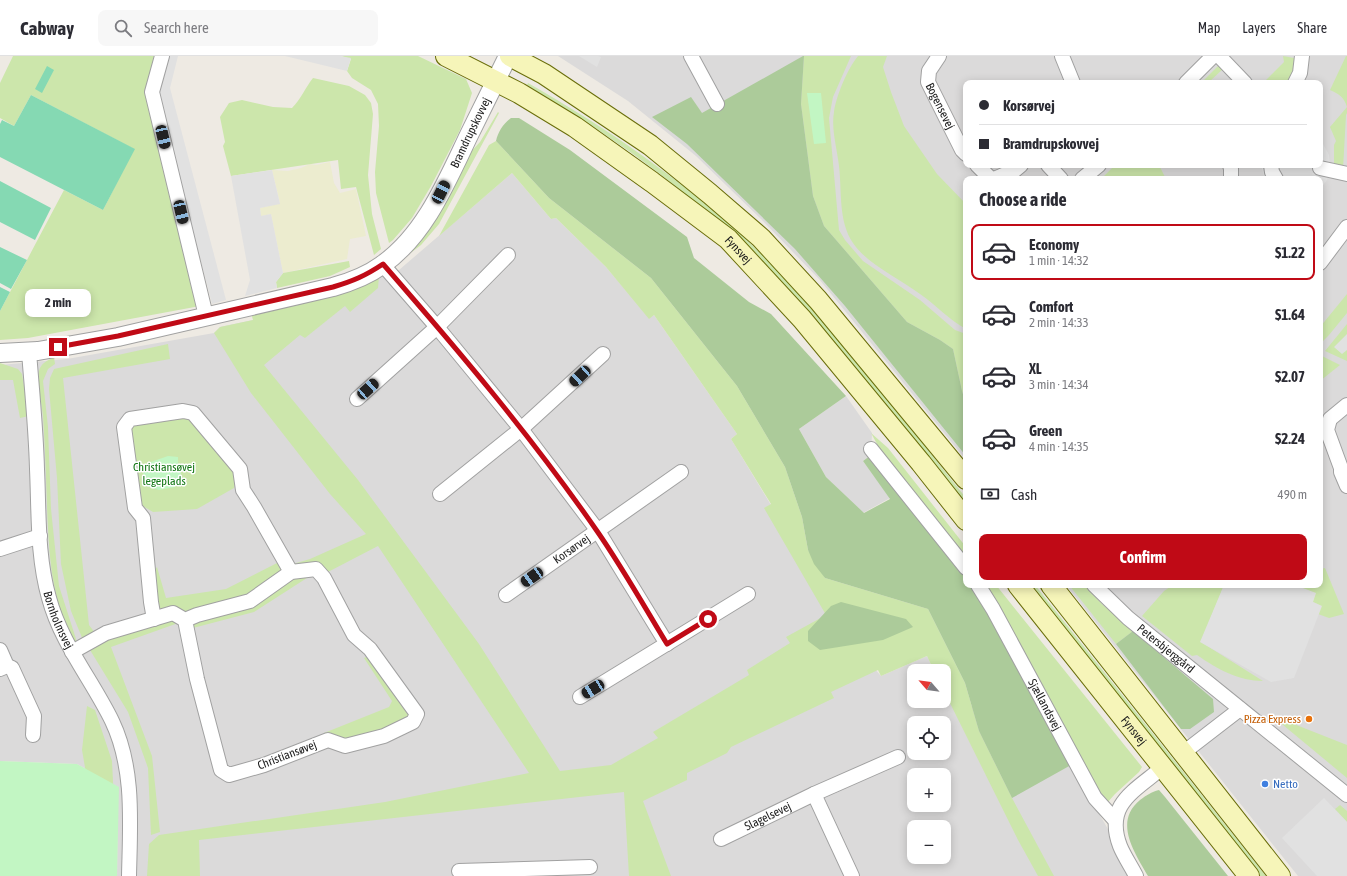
<!DOCTYPE html>
<meta charset="utf-8">
<style>
:root{--surface:#fff;--page:#f7f7f7;--text:#2b2b33;--muted:#7c7c81;--line:#e1e1e2;--accent:#c00a16}
body{margin:0;font-family:"Asap Condensed",sans-serif;background:var(--page);color:var(--text);height:100vh;display:flex;flex-direction:column;font-size:15px;white-space:nowrap}
*{box-sizing:border-box;margin:0}
p{font-size:13px;color:var(--muted)}
.icon{flex:none;width:22px;height:22px;fill:none;stroke:currentColor;stroke-width:2;stroke-linecap:round;stroke-linejoin:round}
.map{position:relative;flex:1;overflow:hidden}
.drawer{position:absolute;left:963px;top:120px;width:360px;height:412px;display:flex;flex-direction:column;background:var(--surface);border-radius:8px;box-shadow:0 2px 10px #0003}
.drawer>*{flex:none}
.guide{position:absolute;left:963px;top:24px;width:360px;height:88px;border-radius:8px;box-shadow:0 2px 10px #0003;display:grid;align-content:center;height:88px;padding:0 16px;background:var(--surface)}
.needle{width:26px;rotate:298deg}
.fabs{position:absolute;left:907px;top:608px;display:grid;gap:8px}
.fabs a{display:grid;place-items:center;width:44px;height:44px;border-radius:8px;background:var(--surface);box-shadow:0 2px 10px #0003;font-size:20px}
.end{position:absolute;width:18px;height:18px;margin:-9px;border:5px solid #c00a16;background:#fff;box-shadow:0 0 0 2px #fff}
.from{border-radius:50%}
.bubble{position:absolute;height:28px;border-radius:8px;background:var(--surface);box-shadow:0 2px 10px #0003;font-size:13px;font-weight:700;line-height:28px;text-align:center}
.car{position:absolute;width:12px;height:24px;margin:-12px -6px;border-radius:5px;box-shadow:0 0 3px 1px #0007;background:linear-gradient(#222 24%,#8ab4d8 0 40%,#222 0 76%,#8ab4d8 0 86%,#222 0)}
.guide b{display:flex;align-items:center;gap:14px;height:38px;font-size:15px}
.guide b+b{border-top:1px solid var(--line)}
.guide i{width:10px;height:10px;background:var(--text)}
ul{padding:0;list-style:none}
li{display:flex;align-items:center;gap:12px;height:56px;margin:0 8px 6px;padding:0 8px;border:2px solid transparent;border-radius:8px}
li div{flex:1}
li b{display:block;font-size:15px}
li em{font-style:normal;font-weight:700}
li.on{border-color:var(--accent)}
li>.icon{width:36px;height:36px;stroke-width:1.5}
h2{padding:0 16px;font-size:18px;line-height:48px}
.pay{display:flex;align-items:center;gap:10px;height:44px;padding:0 16px;font-size:15px}
.pay p{margin-inline-start:auto}
.primary-button{display:flex;gap:8px;margin-top:auto;padding:8px 16px}
.primary-button a{flex:1;height:46px;border-radius:8px;background:var(--accent);color:#fff;font-size:16px;font-weight:700;line-height:46px;text-align:center}
header{display:flex;align-items:center;gap:24px;box-sizing:border-box;height:56px;padding:0 20px;background:var(--surface);border-bottom:1px solid var(--line)}
header strong{font-size:19px}
nav{display:flex;gap:22px;margin-inline-start:auto;font-size:14px}
.search{width:280px;height:36px;background:var(--page);display:flex;align-items:center;gap:10px;box-sizing:border-box;padding:0 14px;border-radius:8px;color:var(--muted);font-size:15px}
.map>svg:first-child{display:block}
.residential{fill:#dbdada;fill-rule:evenodd}
.farmland{fill:#ececcf}
.grass{fill:#cce6ab}
.forest{fill:#accb9a}
.park{fill:#c2f6c3}
.pitch{fill:#85d9b3}
.parking{fill:#e1e1e1}
.lines{fill:none;stroke-linecap:round;stroke-linejoin:round}
.minor-casing{stroke:#a1a1a1;stroke-width:16}
.tertiary-casing{stroke:#a1a1a1;stroke-width:20}
.secondary-casing{stroke:#6a6e0a;stroke-width:22}
.minor{stroke:#fff;stroke-width:14}
.tertiary{stroke:#fff;stroke-width:18}
.secondary{stroke:#f6f5b9;stroke-width:20}
.route{stroke:#c00a16;stroke-width:5}
.food-dot{fill:#e8710a;stroke:#fff;stroke-width:1.5}
.shop-dot{fill:#3f7fe0;stroke:#fff;stroke-width:1.5}
.labels{text-anchor:middle;stroke-width:3;stroke-linejoin:round;paint-order:stroke}
.street-label{font-size:12px;fill:#1d1d1d;stroke:#fff}
.park-label{font-size:12px;fill:#117513;stroke:#fff}
.food-label{font-size:12px;fill:#c56008;stroke:#fff;text-anchor:end}
.shop-label{font-size:12px;fill:#366cbe;stroke:#fff;text-anchor:start}
</style>
<header>
<strong>Cabway</strong>
<div class="search"><svg class="icon" aria-label="search" viewBox="0 0 24 24"><circle cx="10" cy="10" r="6"/><path d="M15 15l6 6"/></svg>Search here</div>
<nav><a>Map</a><a>Layers</a><a>Share</a></nav>
</header>
<div class="map">
<svg width="1347" height="820" viewBox="0 0 1347 820">
<rect width="100%" height="100%" fill="#eeeae3"/>
<path class="residential" d="M558 0H1347V820H1298L1066 529H1320V123H966V404L819 223 761 163 696 100 628 45ZM966 27H1320V109H966Z
M512 117 551 163 556 162 606 211 649 262 654 259 737 378 731 383 771 449 765 452 827 559 881 620 927 600 934 615H914V645H944V634L1071 709 1135 820H117L118 731 77 708 0 705V309L67 303 214 277 220 271 253 264 379 220 399 214ZM914 667H944V697H914ZM914 719H944V749H914ZM914 771H944V801H914Z
M846 340 872 377 871 399 863 405 890 442 863 457 826 421 799 373Z"/>
<path class="farmland" d="M330 106 334 127 340 137 356 133 366 180 350 183 347 203 283 217 271 158 261 160 260 152 280 147 272 114 288 115 301 112 310 108 316 109Z"/>
<path class="grass" d="M13 0H154L147 38 200 250 28 282 0 284V255L64 134 103 154 134 93 31 39 14 70 0 62V27Z
M341 0H418L466 23 472 37 460 74 431 130 412 162 393 184 389 187 376 137 375 116 379 70 378 48 371 34 352 22 347 15 351 3Z
M804 0H851L833 41 829 62 839 174 845 184 863 205 920 244 955 274 966 278V348L962 335 953 293 940 284 907 266 824 170 813 140 801 48Z
M858 0H887L883 11 891 36 904 70 937 118 966 148V273C949 264 936 249 920 238 899 222 868 209 853 187 838 165 842 135 839 110 837 92 831 73 834 56 836 40 848 12 858 0Z
M1283 0 1294 2C1294 12 1294 20 1286 27H1263L1284 6Z
M1346 0H1347V57L1346 59 1343 113 1334 111V89L1336 85 1330 71 1347 51C1344 41 1339 38 1330 34Z
M1220 8 1224 12 1208 27H1201Z
M313 22 349 30 365 39 371 47 373 58 368 119 372 158 381 193 374 199 356 131 341 133 338 104 231 120 223 90 225 86 220 61 229 47 242 44 273 51 292 52C301 43 305 32 313 22Z
M528 27C607 72 684 125 751 188 794 229 833 276 871 322 903 362 934 402 966 442V452L726 172C691 143 657 114 620 89 590 68 559 49 527 29Z
M498 56 499 57 439 168 421 189 396 208 467 100 480 86Z
M496 85 549 142 651 222 737 330 785 411 802 461 808 494 825 522 928 553 965 627 979 675 1012 742 1054 820H1038L1018 784 944 635V615H934L927 600 881 620 878 614 831 636 834 642 731 691 727 697 687 717V724L643 745 671 820H629L624 736 199 784 200 820H147L149 788 159 779 385 746 529 717 378 490 326 517 293 508 310 503 366 478 330 438 251 337 214 277 220 271 253 264 251 257 379 220 378 232 350 256 345 250 305 282 300 279 264 309 358 424 479 588 560 715 611 709 658 682 653 676 749 619 747 614 790 587 786 581 826 559 764 452 771 448 731 383 737 378 654 259 649 263 606 211 556 162 551 163 512 117 439 180 489 89Z
M1115 109H1159L1166 123H1101Z
M349 205 350 211 330 220 277 232 276 226 283 217Z
M1347 238V257L1329 279 1320 288V271Z
M1347 268V305L1325 295Z
M168 288 170 303 63 322 89 569 95 577 83 584 71 555 61 508 57 422 49 333 50 322 54 313Z
M1320 299 1340 309 1320 325Z
M54 301 55 308 48 313 43 325 48 371 51 453 59 530 77 586H74C51 544 49 498 47 451 46 420 45 390 43 360 42 349 36 322 39 315 41 307 47 305 54 301Z
M0 307 18 313 22 318 29 360 20 362 13 324H0Z
M183 361 190 362 233 413 236 424 234 432 197 453 153 456 141 449 131 376 133 368Z
M871 377 888 392 966 491V506L882 397Z
M279 506 282 514 248 538 184 556 175 551 160 553 156 551 154 515 157 511 166 542 226 533Z
M1325 512 1344 558 1329 562 1318 558 1321 550 1313 546 1295 529H1320V513Z
M310 520 254 556 193 572 195 565 287 522Z
M983 529H996L1142 711 1139 716 1115 738 1106 748Z
M1028 529H1035L1266 820H1259Z
M1069 529H1084L1103 549 1133 575 1116 588Z
M1173 529H1224L1201 586 1263 625C1239 625 1217 613 1197 599L1192 600 1142 560 1164 535Z
M171 563 181 566 111 591 152 700 160 776 151 779 148 712 128 656 90 594 111 581Z
M370 599 411 659 391 673 345 683 324 677 389 651 392 645 364 602Z
M87 650 95 654 112 705 115 766 103 815 82 694Z
M1271 659 1347 689V722Z
M1340 749 1347 755V766L1335 753Z"/>
<path class="forest" d="M803 0H804L801 48 813 140 824 170 907 266 940 284 953 293 962 335 966 348V400L845 250 795 193 687 88 652 61 691 41 702 57Z
M511 62H519L570 94 687 181 694 202 749 246 771 258 846 340 799 373 826 421 864 457 890 443 863 405 871 399 966 521V529H972L1071 709 1012 742 979 675 965 627 928 553 825 522 814 508 808 494 802 461 785 411 737 330 651 222 549 142 496 85C498 76 503 68 511 62Z
M841 546 906 563 913 571 883 584 820 594 808 585V575L831 550Z
M1133 575 1213 643 1214 656 1190 673H1181L1116 588Z
M1159 734 1165 741 1228 820H1148C1135 797 1113 766 1140 744 1147 739 1151 736 1159 734Z"/>
<path class="park" d="M807 37H821L826 87 814 88Z
M168 400 178 401V409L182 421 175 431 159 434 146 430 143 418 148 407Z
M0 705 77 708 119 731 117 820H0Z"/>
<path class="pitch" d="M47 10 54 14 42 37 35 33Z
M31 39 135 93 103 154 0 101V68L2 64 14 70Z
M0 125 51 152 35 184 0 166Z
M0 191 27 204 11 233 0 227Z
M0 231 10 236 0 255Z"/>
<path class="parking" d="M166 0H178L170 32 226 244 212 248 157 36Z
M285 0H340L351 2 347 15Z
M579 0H598L601 1 597 11Z
M1320 85 1323 88 1329 99 1330 112 1327 124 1320 133V123H1265L1262 113V109H1320Z
M272 114 280 148 260 152 261 160 271 158 283 217 276 226 277 232 245 240 250 224 231 120Z
M1347 278V294L1342 298 1334 291Z
M1224 529H1295L1316 537 1313 546 1322 550 1294 622 1271 626 1200 586Z
M1324 742 1347 766V820H1317L1282 782Z"/>
<g class="lines">
<g class="minor-casing">
<g id="minor">
<path d="M162 0 152 36 206 260"/>
<path d="M691 0 717 48"/>
<path id="s1" d="M939 0 929 15 928 26 962 94 966 98"/>
<path d="M1062 0 1073 27"/>
<path d="M1219 0 1245 27"/>
<path d="M1186 27 1213 0"/>
<path d="M1295 27 1300 17 1302 0"/>
<path d="M977 109 991 123"/>
<path d="M1048 109 1061 123"/>
<path d="M1230 109 1231 113V123"/>
<path d="M1271 109 1272 116 1276 123"/>
<path d="M1320 112 1347 118"/>
<path d="M994 123 1015 114 1021 109"/>
<path d="M1082 123 1099 109"/>
<path d="M1320 207 1347 171"/>
<path d="M383 209 437 271 521 373 598 475 667 588"/>
<path id="s2" d="M29 296C32 335 36 374 37 413 39 456 37 500 49 542 61 587 92 624 112 665 135 713 130 769 129 820"/>
<path d="M357 343 437 271 508 199"/>
<path d="M1347 349 1330 363 1327 374 1341 412V416L1347 430"/>
<path d="M871 393 966 512"/>
<path d="M440 438 521 373 603 298"/>
<path d="M0 493 40 480"/>
<path id="s3" d="M978 529 993 553 1095 742 1115 764"/>
<path id="s4" d="M1094 529 1128 562 1347 739"/>
<path id="s5" d="M506 539 681 416"/>
<path d="M154 563 151 546 143 462 135 452 124 371 130 363 183 355 193 357 240 413 243 434 254 451 291 516"/>
<path d="M0 594 7 610 0 613"/>
<path d="M72 596 106 577 173 557 185 564 197 559 250 545 291 516 316 513 324 522 354 579 370 593 417 658 413 666 384 680 345 690 328 684 264 709 229 719 221 714 197 623 185 564"/>
<path d="M7 610 12 612 34 660 33 679"/>
<path d="M580 641 748 538"/>
<path d="M1183 697 1240 653"/>
<path id="s6" d="M721 783 814 738"/>
<path d="M459 815 590 811"/>
<path d="M852 820 814 738 898 701"/>
<path d="M1136 820C1131 810 1124 800 1120 790 1104 748 1135 735 1163 711"/>
</g>
</g>
<g class="tertiary-casing">
<g id="tertiary">
<path id="s7" d="M0 297 38 295 118 281 333 231C351 226 367 220 382 209 425 179 447 125 469 79 482 53 495 26 508 0"/>
</g>
</g>
<g class="secondary-casing">
<g id="secondary">
<path id="s8" d="M446 0 519 37 575 71 652 126 728 183 802 263 921 407 966 464"/>
<path d="M510 0 544 18 650 89 710 138 761 182 818 244 966 423"/>
<path id="s9" d="M1018 529 1249 820"/>
<path d="M1051 529 1280 820"/>
</g>
</g>
<use href="#minor" class="minor"/>
<use href="#tertiary" class="tertiary"/>
<use href="#secondary" class="secondary"/>
</g>
<g class="lines">
<path class="route" d="M58 291 118 280 333 231C353 225 365 220 383 208 458 294 532 381 597 475 622 511 644 550 667 588L708 563"/>
</g>
<circle class="food-dot" cx="1309" cy="663" r="4"/>
<circle class="shop-dot" cx="1265" cy="728" r="4"/>
<g class="labels">
<g class="street-label">
<text dy="4" stroke="none"><textPath href="#s1" startOffset="56">Bogensevej</textPath></text>
<text dy="4" stroke="none"><textPath href="#s7" startOffset="555">Bramdrupskovvej</textPath></text>
<text dy="4" stroke="none"><textPath href="#s8" startOffset="352">Fynsvej</textPath></text>
<text dy="4" stroke="none"><textPath href="#s5" startOffset="80">Korsørvej</textPath></text>
<text dy="4" stroke="none"><textPath href="#s2" startOffset="271">Bornholmsvej</textPath></text>
<text dy="4" stroke="none"><textPath href="#s4" startOffset="96">Petersbjerggård</textPath></text>
<text dy="4" stroke="none"><textPath href="#s3" startOffset="137">Sjællandsvej</textPath></text>
<text dy="4" stroke="none"><textPath href="#s9" startOffset="186">Fynsvej</textPath></text>
<text transform="translate(287 699) rotate(-21)" y="4">Christiansøvej</text>
<text dy="4" stroke="none"><textPath href="#s6" startOffset="52">Slagelsevej</textPath></text>
</g>
<g class="park-label">
<text x="164" y="415">Christiansøvej<tspan x="164" dy="14">legeplads</tspan></text>
</g>
<g class="food-label">
<text x="1301" y="667">Pizza Express</text>
</g>
<g class="shop-label">
<text x="1273" y="732">Netto</text>
</g>
</g>
</svg>
<div class="fabs">
<a><svg class="needle" viewBox="-14 -14 28 28"><path d="M0-13l5 13h-10z" fill="#e53935"/><path d="M0 13l5-13h-10z" fill="#7c7c81"/></svg></a>
<a><svg class="icon" aria-label="locate" viewBox="0 0 24 24"><circle cx="12" cy="12" r="6"/><path d="M12 2v4M12 18v4M2 12h4M18 12h4"/></svg></a>
<a>+</a>
<a>−</a>
</div>
<i class="end from" style="left:708px;top:563px"></i>
<i class="end" style="left:58px;top:291px"></i>
<div class="bubble" style="left:25px;top:233px;width:66px">2 min</div>
<i class="car" style="left:163px;top:81px;rotate:167deg"></i>
<i class="car" style="left:441px;top:136px;rotate:27deg"></i>
<i class="car" style="left:181px;top:156px;rotate:167deg"></i>
<i class="car" style="left:580px;top:320px;rotate:227deg"></i>
<i class="car" style="left:368px;top:333px;rotate:48deg"></i>
<i class="car" style="left:532px;top:521px;rotate:235deg"></i>
<i class="car" style="left:593px;top:633px;rotate:239deg"></i>
<div class="guide">
<b><i class="from"></i>Korsørvej</b>
<b><i></i>Bramdrupskovvej</b>
</div>
<section class="drawer">
<h2>Choose a ride</h2>
<ul>
<li class="on"><svg class="icon" aria-label="car" viewBox="0 0 24 24"><path d="M5 17H2v-5l4-1 3-4h7l3 4 3 1v5h-3M9 17h6M6 11h13"/><circle cx="7" cy="17" r="2"/><circle cx="17" cy="17" r="2"/></svg><div><b>Economy</b><p>1 min · 14:32</p></div><em>$1.22</em></li>
<li><svg class="icon" aria-label="car" viewBox="0 0 24 24"><path d="M5 17H2v-5l4-1 3-4h7l3 4 3 1v5h-3M9 17h6M6 11h13"/><circle cx="7" cy="17" r="2"/><circle cx="17" cy="17" r="2"/></svg><div><b>Comfort</b><p>2 min · 14:33</p></div><em>$1.64</em></li>
<li><svg class="icon" aria-label="car" viewBox="0 0 24 24"><path d="M5 17H2v-5l4-1 3-4h7l3 4 3 1v5h-3M9 17h6M6 11h13"/><circle cx="7" cy="17" r="2"/><circle cx="17" cy="17" r="2"/></svg><div><b>XL</b><p>3 min · 14:34</p></div><em>$2.07</em></li>
<li><svg class="icon" aria-label="car" viewBox="0 0 24 24"><path d="M5 17H2v-5l4-1 3-4h7l3 4 3 1v5h-3M9 17h6M6 11h13"/><circle cx="7" cy="17" r="2"/><circle cx="17" cy="17" r="2"/></svg><div><b>Green</b><p>4 min · 14:35</p></div><em>$2.24</em></li>
</ul>
<div class="pay"><svg class="icon" aria-label="cash" viewBox="0 0 24 24"><path d="M3 7h18v10H3z"/><circle cx="12" cy="12" r="2"/></svg>Cash<p>490 m</p></div>
<div class="primary-button"><a>Confirm</a></div>
</section>
</div>
